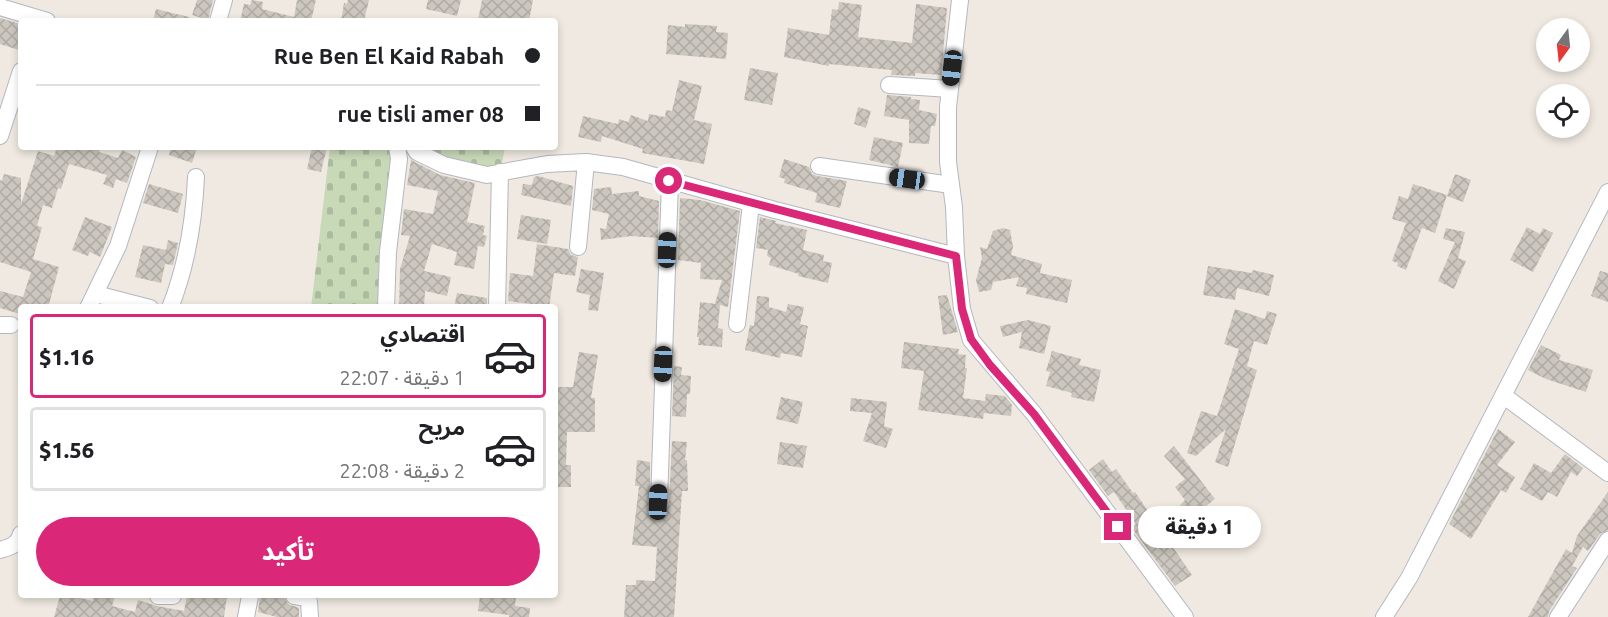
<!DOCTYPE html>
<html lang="ar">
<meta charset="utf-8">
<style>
:root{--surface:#fff;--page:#f2f2f2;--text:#202124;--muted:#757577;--line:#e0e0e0;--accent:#db2777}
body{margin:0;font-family:Ubuntu,"Noto Sans Arabic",sans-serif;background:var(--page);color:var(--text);direction:rtl;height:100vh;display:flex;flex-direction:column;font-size:22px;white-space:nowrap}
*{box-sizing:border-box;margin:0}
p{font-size:20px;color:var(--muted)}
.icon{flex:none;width:33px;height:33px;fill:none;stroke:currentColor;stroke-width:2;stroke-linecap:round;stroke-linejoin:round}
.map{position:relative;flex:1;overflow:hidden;direction:ltr}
.details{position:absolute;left:18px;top:304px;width:540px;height:294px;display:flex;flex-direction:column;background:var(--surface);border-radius:6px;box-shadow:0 3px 9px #0003;direction:rtl}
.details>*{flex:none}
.banner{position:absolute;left:18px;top:18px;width:540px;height:132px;border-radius:6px;box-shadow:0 3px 9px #0003;direction:rtl;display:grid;align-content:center;height:132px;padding:0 18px;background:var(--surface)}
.needle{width:39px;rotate:195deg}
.fabs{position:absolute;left:1536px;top:18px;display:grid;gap:12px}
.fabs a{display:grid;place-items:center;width:54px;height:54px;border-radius:50%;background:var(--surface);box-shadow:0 3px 9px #0003;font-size:30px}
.end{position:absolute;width:27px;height:27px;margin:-14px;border:8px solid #db2777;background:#fff;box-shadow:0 0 0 3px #fff}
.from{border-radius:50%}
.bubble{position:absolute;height:42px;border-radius:21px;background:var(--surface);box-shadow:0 3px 9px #0003;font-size:20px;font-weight:800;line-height:42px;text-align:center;direction:rtl}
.car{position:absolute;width:18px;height:36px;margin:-18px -9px;border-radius:8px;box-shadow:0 0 4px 2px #0007;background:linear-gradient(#222 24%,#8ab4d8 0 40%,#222 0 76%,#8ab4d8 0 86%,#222 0)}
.banner b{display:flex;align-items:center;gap:21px;height:57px;font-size:22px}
.banner b+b{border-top:2px solid var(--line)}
.banner i{width:15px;height:15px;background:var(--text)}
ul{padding:10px 0 0;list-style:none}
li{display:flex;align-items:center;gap:18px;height:84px;margin:0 12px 9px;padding:0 6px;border:3px solid var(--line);border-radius:6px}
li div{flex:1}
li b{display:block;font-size:22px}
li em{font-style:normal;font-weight:800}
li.on{border-color:var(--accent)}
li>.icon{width:54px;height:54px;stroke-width:1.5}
.primary-button{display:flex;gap:12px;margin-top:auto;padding:12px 18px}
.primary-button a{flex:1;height:69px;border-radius:36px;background:var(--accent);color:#fff;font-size:24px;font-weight:800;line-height:69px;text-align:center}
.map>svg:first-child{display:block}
.cemetery{fill:url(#cemetery-stones)}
.building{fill:url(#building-cross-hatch)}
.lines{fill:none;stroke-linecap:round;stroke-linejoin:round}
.minor-casing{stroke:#b4b7c1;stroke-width:18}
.minor{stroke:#fff;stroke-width:16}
.route{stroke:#db2777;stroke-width:8}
</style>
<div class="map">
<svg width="1608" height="617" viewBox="0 0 1608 617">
<defs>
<pattern id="cemetery-stones" width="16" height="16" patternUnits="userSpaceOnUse" patternTransform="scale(1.5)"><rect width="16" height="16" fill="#c8d9b8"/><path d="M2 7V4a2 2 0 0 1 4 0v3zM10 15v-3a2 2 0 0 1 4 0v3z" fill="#acbb9e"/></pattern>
<pattern id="building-cross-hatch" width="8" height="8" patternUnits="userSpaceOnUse" patternTransform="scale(1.5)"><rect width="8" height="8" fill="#cbc7bf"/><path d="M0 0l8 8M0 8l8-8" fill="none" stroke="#afaba4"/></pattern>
</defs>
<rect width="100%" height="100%" fill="#efe9e1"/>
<path class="cemetery" d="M330 147H394L397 154 379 252 378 307 311 308Z
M416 147H505L501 169 486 172Z"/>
<path class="building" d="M197 0H213L208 20 192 15Z
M252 0 263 2 262 9 294 17 297 0H316L311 21H240L244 4 250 5Z
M348 0H369L364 21H341L344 3 347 4Z
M428 0H461L457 16 426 9Z
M482 0H533L529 21 478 20Z
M839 2 862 5 858 37 912 43 916 4 947 8 941 75 915 73V76L891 75 892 70 829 64V66L784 57 788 28 829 35 832 9 838 10Z
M156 9 189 17 188 21H153Z
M0 18 21 24V41L19 50 0 44Z
M685 24 717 26 716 32 728 33 726 59 666 54 668 25 685 27Z
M750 68 778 73 772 105 744 100Z
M679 80 702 86 694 120 712 124 704 164 642 153 643 149 602 136 601 142 578 137 583 116 618 124 619 119 628 122 631 115 648 121 649 114 665 117 666 110 672 111Z
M887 95 911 97V99L920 100 919 110 937 114 935 126H931L929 144 909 143V120L884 116Z
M858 107 871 111 866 128 854 124Z
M874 137 903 143 898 167 869 160Z
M57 147H101L99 152 118 158 122 150 136 157 127 183 116 179 113 188 103 184 107 175 69 164 61 189 58 188 52 208 43 205 37 226 42 227 33 259 59 267 48 308H21L20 314 0 308V291L23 297 31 272 0 262V180L2 181 4 174 21 178V204L38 151 54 156Z
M171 147H197L192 163 169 155Z
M312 147H327L321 172 307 169Z
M784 159 809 167 812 174 817 176 847 181 840 208 815 202 817 193 784 183 785 179 779 177Z
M411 160 440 175 475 183 467 222 485 226 483 235 487 236 484 247 478 246 474 269 454 265 457 252 432 244 424 271 451 277 447 296 425 291 424 308H399L400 269 410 236 401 235 404 209 433 214 438 191 407 185Z
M1455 174 1471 180 1463 202 1447 196Z
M538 176 573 186 571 206 521 195 523 184 532 185 534 177Z
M149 184 183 194 178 213 143 203Z
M1413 184 1447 195 1435 233 1422 228 1406 270 1397 266 1398 263 1392 261 1406 223 1392 219 1399 196 1408 199Z
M611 187 612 194 639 191V196L659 201 658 238 631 236 601 240 600 228 606 229 609 214 592 210 594 189Z
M680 198 700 200 740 211 728 307 720 305 718 328 723 329 722 347 698 345 699 337H697L700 302 717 304 715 303 722 280 700 279 701 263 678 260Z
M521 215 551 220 547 244 517 239Z
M85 217 112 227 100 257 90 252 88 256 72 250Z
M760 217 776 221 775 223 807 230 803 250 824 255 823 261 832 263 828 283 798 276 799 274 769 265 771 258 767 256 768 250 756 248Z
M1527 227 1540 234 1543 228 1553 233 1533 272 1510 260Z
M1003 228 1010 230 1013 247 1011 255 1042 264 1040 273 1072 280 1067 303 1026 294 1027 288 1016 286 1019 277 993 282 991 290 979 292 976 280 982 258 980 247 987 249 993 231Z
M1446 228 1465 232 1458 258 1466 261 1454 289 1438 281 1455 242 1443 239Z
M168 240 178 243 173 265 165 264 161 283 135 277 143 245 166 250Z
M537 244 568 249 571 255 578 257 575 276 554 273 549 308H531V304L508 301 510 273 533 276Z
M1208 266 1252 273 1253 270 1274 275 1269 296 1237 288 1235 300 1203 295Z
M581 269 604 273 598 311 588 310 590 295 576 292Z
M1600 271 1608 273V302L1591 296Z
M457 293 487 298V308H454Z
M947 295 958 332 943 335 938 296Z
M757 296 769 297V307L786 312 788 304 804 307 800 324 808 326 802 357 781 353 780 358 745 350 750 325 754 326Z
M1235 309 1265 319 1267 311 1277 314 1267 345 1254 341 1247 366 1257 370 1228 467 1215 462 1226 429 1196 456 1187 453 1201 411 1217 416 1239 349 1224 344Z
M1028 320 1051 326 1044 354 1019 348 1022 332 1003 337 1000 326Z
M904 342 959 349 958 354 966 355 965 368H967L963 398 985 401 986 394 1005 396 1012 405 1011 416 984 413 983 419 918 410 924 371 901 368Z
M1541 345 1561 355 1559 360 1593 370 1586 392 1546 379 1528 370Z
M1052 351 1081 359 1079 365 1101 370 1094 402 1071 397 1072 393 1046 386 1050 372 1046 371Z
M579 352 598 355 591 398H595V432H567L566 465H571V487H555V387H573Z
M674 366 682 367 681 375 691 376 690 394H687L686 417 672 416Z
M781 397 803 402 798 424 776 419Z
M851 398 887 402 884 426 893 429 886 448 863 441 872 413 850 411Z
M1498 429 1515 442 1497 465 1515 477 1506 493 1501 490 1471 539 1449 524Z
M672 441 687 442 685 460H687L688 491H682L674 617H624L626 585H636V580L655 581 657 547 632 545 639 486H635L637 460 650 462V506L654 511H664L669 502Z
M780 442 807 446 803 468 777 464Z
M1174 446 1215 499 1191 518 1203 530 1191 541 1168 518 1185 500 1175 487 1185 479 1164 456Z
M1565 454 1583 468 1577 476 1571 472 1557 497 1548 492 1542 501 1520 489 1534 463 1551 473Z
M1103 459 1112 472 1116 469 1133 493 1135 492 1192 575 1175 586 1131 527 1136 524 1114 492 1108 496 1089 470Z
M1608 492V530L1600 534 1588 551 1583 547 1572 566 1577 568 1549 611 1548 617H1528L1566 549 1572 553 1577 536Z
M60 596H71L93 601 94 596H109L115 597 112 606 135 612 138 600 157 606 184 611 187 596H227L224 617H54Z
M260 596 284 597 288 604 299 608V617H277L258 612Z
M480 596H516L515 606 530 608 529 617H509V615L478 611Z"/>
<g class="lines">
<g class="minor-casing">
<path id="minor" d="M960 0 948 107V162L954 207 956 256 962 309 971 340 1034 414 1185 617
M0 7 47 21
M218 21 224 0
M889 85 950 89
M0 136 21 71
M414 147 417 152 444 165 487 175 547 164 586 162 623 167 775 210 956 256
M819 166 951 185
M578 247 586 162
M96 294 150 308
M88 308 118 246 150 147
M170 308C187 265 194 223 196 177
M386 308 388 252 399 159 397 147
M497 308 500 172
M737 324 751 204
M0 325H11
M1504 396 1608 473
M659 502 670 181
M0 550C10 547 18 545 21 534
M158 596H173
M294 596 305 598 309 602 310 617
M246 617 250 596
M1384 617 1409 578 1608 192
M1558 617 1608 540"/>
</g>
<use href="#minor" class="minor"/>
</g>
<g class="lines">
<path class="route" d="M669 181 956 256 962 309 971 339 990 365 1034 414 1118 527"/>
</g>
</svg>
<div class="fabs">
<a><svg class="needle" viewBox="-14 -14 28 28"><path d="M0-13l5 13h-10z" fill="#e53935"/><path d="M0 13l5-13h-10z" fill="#757577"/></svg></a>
<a><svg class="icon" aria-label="locate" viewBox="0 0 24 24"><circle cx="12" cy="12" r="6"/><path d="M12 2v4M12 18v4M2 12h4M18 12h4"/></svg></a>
</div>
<i class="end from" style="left:669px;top:181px"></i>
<i class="end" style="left:1118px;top:527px"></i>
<div class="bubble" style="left:1138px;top:506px;width:123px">1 دقيقة</div>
<i class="car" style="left:952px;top:68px;rotate:187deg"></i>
<i class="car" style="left:907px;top:179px;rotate:278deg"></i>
<i class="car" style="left:667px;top:250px;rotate:2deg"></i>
<i class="car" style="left:663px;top:364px;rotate:182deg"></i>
<i class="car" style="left:658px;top:502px;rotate:2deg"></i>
<div class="banner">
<b><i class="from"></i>Rue Ben El Kaid Rabah</b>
<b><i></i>08 rue tisli amer</b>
</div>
<section class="details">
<ul>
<li class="on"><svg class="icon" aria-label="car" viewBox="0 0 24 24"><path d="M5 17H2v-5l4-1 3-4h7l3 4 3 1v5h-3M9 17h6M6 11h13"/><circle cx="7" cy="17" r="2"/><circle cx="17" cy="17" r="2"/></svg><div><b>اقتصادي</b><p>1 دقيقة · 22:07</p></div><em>$1.16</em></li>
<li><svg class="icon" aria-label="car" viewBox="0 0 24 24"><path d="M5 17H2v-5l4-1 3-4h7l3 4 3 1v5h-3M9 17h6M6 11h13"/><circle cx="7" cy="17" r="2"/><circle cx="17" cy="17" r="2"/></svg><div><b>مريح</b><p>2 دقيقة · 22:08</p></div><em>$1.56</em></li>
</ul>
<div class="primary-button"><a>تأكيد</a></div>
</section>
</div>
